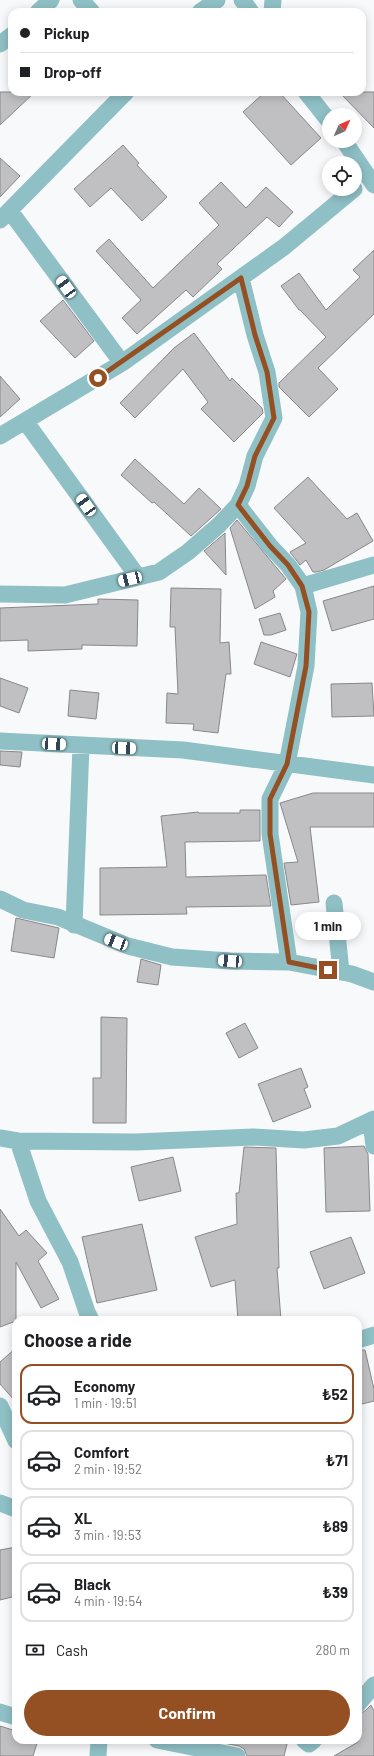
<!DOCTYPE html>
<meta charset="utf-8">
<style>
:root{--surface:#fff;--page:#f2f2f2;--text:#202124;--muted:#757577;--line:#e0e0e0;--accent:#945022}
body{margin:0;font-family:Barlow,sans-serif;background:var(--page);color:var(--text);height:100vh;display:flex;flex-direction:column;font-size:15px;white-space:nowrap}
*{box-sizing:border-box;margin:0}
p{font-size:13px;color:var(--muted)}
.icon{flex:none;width:22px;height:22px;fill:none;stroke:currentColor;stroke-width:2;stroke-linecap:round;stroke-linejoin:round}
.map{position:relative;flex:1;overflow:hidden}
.side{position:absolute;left:12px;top:1316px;width:350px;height:428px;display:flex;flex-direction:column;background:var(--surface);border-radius:12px;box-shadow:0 2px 10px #0003}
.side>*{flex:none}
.hud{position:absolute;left:8px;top:8px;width:358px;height:88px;border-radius:12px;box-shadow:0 2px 10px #0003;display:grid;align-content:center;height:88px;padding:0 12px;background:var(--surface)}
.needle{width:26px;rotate:45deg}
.tools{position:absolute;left:322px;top:108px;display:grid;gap:8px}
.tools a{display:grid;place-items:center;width:40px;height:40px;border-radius:50%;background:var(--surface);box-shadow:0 2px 10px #0003;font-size:20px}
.end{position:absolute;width:18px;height:18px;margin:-9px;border:5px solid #945022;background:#fff;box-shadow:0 0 0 2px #fff}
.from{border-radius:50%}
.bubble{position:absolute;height:28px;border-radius:14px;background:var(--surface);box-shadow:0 2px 10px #0003;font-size:13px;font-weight:700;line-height:28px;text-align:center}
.car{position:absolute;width:12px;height:24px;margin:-12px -6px;border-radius:5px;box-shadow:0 0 3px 1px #0007;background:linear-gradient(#fff 24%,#345 0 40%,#fff 0 76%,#345 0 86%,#fff 0)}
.hud b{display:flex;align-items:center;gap:14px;height:38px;font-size:15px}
.hud b+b{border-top:1px solid var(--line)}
.hud i{width:10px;height:10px;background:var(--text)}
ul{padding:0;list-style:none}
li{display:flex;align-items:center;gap:12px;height:60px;margin:0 8px 6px;padding:0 4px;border:2px solid var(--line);border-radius:12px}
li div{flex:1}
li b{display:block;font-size:15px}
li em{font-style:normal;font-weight:700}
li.on{border-color:var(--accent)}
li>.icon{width:36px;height:36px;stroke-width:1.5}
h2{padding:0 12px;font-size:18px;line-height:48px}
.pay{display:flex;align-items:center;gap:10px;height:44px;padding:0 12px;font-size:15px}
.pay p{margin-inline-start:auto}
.button{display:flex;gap:8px;margin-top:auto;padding:8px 12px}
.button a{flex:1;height:46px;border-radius:24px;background:var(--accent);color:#fff;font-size:16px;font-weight:700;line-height:46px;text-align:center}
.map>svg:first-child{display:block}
.building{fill:#c0c0c2;stroke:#88888a}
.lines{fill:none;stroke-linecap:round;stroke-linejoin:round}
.minor{stroke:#8fc0c5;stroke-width:17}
.route{stroke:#945022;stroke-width:5}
</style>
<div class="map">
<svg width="374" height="1756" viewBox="0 0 374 1756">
<rect width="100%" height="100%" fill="#f8f9fb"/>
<path class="building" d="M0 92H35L0 125Z
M265 92H279L321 138 291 165 243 112Z
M339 92H374V128Z
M123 145 139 163 137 165 167 197 142 221 111 188 90 207 74 189Z
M0 158 20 176 0 197Z
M221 182 246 208 266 187 293 212 279 227 267 217 217 264 222 269 193 297 186 290 137 334 122 318 141 300 96 251 109 239 153 288 219 225 199 203Z
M374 250V314L318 368 338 389 309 417 279 387V383L326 337 300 310H299L281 286 299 273 326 310 360 277 353 270Z
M63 300 94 341 75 358 40 321Z
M194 333 230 381 232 378 262 408 263 413 234 442 201 409 208 402 183 369 135 418 120 403 174 348Z
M0 376 20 399 0 417Z
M135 459 184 504 199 488 221 509 191 536 154 502 152 503 121 475Z
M308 477 347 519 357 513 373 541 324 570 316 572H313L306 560 300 565 290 552 306 543 274 508Z
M237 520 286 579 273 591 275 597 255 609 230 528Z
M225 533 226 575 204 551Z
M374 586V619L332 631 323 601Z
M171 588 221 589 220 643 229 642 231 674H226L218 733 193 730 194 724 166 723 167 693 178 694 175 627H170Z
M98 599 138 600 137 646 82 645V649L28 651V640L0 641V608L98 604Z
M280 613 286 630 271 635H264L259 619Z
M261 642 297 654 290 677 254 664Z
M0 678 28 688 19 713 0 706Z
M372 683 374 716 332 717 331 684Z
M70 690 99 693 96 719 68 716Z
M0 751 22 752 20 767 0 765Z
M313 793H374V827H310L319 902 291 905 284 863 298 862 280 803Z
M240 810H260V841L185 842 186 877 266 875 271 906 186 907 187 914 100 915V868L167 867 161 816 198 812 199 813H240Z
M16 918 59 928 54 958 11 951Z
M141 959 161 965 158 985 137 982Z
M101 1017 127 1018 126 1123H93V1078H101Z
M245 1023 258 1048 239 1058 226 1033Z
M301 1068 308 1087 304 1089 311 1107 273 1122 258 1084Z
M364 1146 368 1154 370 1211 326 1212 324 1148Z
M244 1147 276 1148 279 1268H277L281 1320H238L235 1280 211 1287 195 1237 237 1224 236 1193H239Z
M173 1157 181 1191 139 1201 131 1167Z
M0 1209 19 1236 26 1230 47 1253 38 1261 59 1299 41 1308 16 1262V1321L0 1327Z
M142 1224 157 1290 97 1303 82 1237Z
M351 1237 365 1273 324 1289 310 1252Z
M16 1348V1402L0 1384V1362Z
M358 1350H365L374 1389V1401L358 1405Z
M16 1547V1596L0 1600V1550Z
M371 1705 374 1711V1756H334L358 1742V1714L365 1711Z
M0 1726 16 1731V1740H38L33 1756H0Z
M208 1740H288L284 1756H247L244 1749 239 1746Z"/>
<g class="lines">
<path class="minor" d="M81 0 92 12
M242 0 251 12
M38 12 51 0
M200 12 217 0
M272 12 273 0
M0 44 12 35
M306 92 329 121
M344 141 374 185
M10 211 122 363
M0 220 126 92
M25 421 138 577
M0 436 122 363 284 247 354 189
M238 505 270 546 288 565 303 586 309 612 306 666 287 764 270 799V834L289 962
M303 586 374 565
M0 594 65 595 159 572 188 552 219 525 238 505 247 486 255 456 274 418 267 372 255 335 241 278
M0 741 183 750 374 775
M0 899 23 910 58 917 128 946 172 957 230 961 289 962 352 974 374 982
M334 903 341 972
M74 925 81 746
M371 1122 374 1146
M0 1138 18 1141 136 1142 253 1137 304 1140 338 1136 374 1119
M18 1141 38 1201 70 1262 87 1312 91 1320
M358 1340 374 1335
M0 1406 16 1441
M0 1503 16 1509
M358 1704 374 1685
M0 1712 16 1717
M157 1740 237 1756
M304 1740 309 1744 314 1740
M98 1756 99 1740"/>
</g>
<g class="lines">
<path class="route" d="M98 378 241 278 255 335 267 372 274 418 255 456 247 486 238 505 270 546 288 565 302 586 309 612 306 666 287 764 270 799V834L289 962 328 970"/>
</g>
</svg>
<div class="tools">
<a><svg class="needle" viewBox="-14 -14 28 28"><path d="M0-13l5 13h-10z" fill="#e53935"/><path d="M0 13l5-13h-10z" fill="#757577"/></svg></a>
<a><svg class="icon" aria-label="locate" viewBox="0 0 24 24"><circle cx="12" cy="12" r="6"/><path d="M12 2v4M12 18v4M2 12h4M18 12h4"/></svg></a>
</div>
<i class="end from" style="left:98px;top:378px"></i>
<i class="end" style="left:328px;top:970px"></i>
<div class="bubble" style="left:295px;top:912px;width:66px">1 min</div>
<i class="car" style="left:66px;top:287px;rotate:324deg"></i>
<i class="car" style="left:86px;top:505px;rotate:324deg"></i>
<i class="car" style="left:130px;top:579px;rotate:256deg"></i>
<i class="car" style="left:54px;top:744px;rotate:93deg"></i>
<i class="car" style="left:124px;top:748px;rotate:92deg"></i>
<i class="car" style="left:116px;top:942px;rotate:291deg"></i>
<i class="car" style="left:230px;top:961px;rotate:274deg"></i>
<div class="hud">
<b><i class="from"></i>Pickup</b>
<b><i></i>Drop-off</b>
</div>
<section class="side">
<h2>Choose a ride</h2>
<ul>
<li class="on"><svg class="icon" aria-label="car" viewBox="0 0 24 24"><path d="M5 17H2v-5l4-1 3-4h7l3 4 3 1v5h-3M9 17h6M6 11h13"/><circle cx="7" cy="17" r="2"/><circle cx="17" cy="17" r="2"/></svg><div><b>Economy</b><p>1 min · 19:51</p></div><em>₺52</em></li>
<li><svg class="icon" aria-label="car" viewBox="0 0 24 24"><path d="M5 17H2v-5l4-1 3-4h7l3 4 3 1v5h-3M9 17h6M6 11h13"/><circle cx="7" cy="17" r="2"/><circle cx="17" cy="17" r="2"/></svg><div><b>Comfort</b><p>2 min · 19:52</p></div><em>₺71</em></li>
<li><svg class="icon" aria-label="car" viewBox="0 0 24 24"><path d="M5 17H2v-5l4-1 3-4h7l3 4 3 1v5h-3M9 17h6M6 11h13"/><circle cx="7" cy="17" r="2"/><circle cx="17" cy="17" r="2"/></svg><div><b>XL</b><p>3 min · 19:53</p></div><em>₺89</em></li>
<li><svg class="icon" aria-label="car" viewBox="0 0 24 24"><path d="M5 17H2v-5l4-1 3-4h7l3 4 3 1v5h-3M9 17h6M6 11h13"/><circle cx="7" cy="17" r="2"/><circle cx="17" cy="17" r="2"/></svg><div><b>Black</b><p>4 min · 19:54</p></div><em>₺39</em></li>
</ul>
<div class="pay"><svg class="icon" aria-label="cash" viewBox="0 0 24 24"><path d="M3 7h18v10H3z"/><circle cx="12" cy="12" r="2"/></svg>Cash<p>280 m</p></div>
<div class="button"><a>Confirm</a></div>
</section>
</div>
